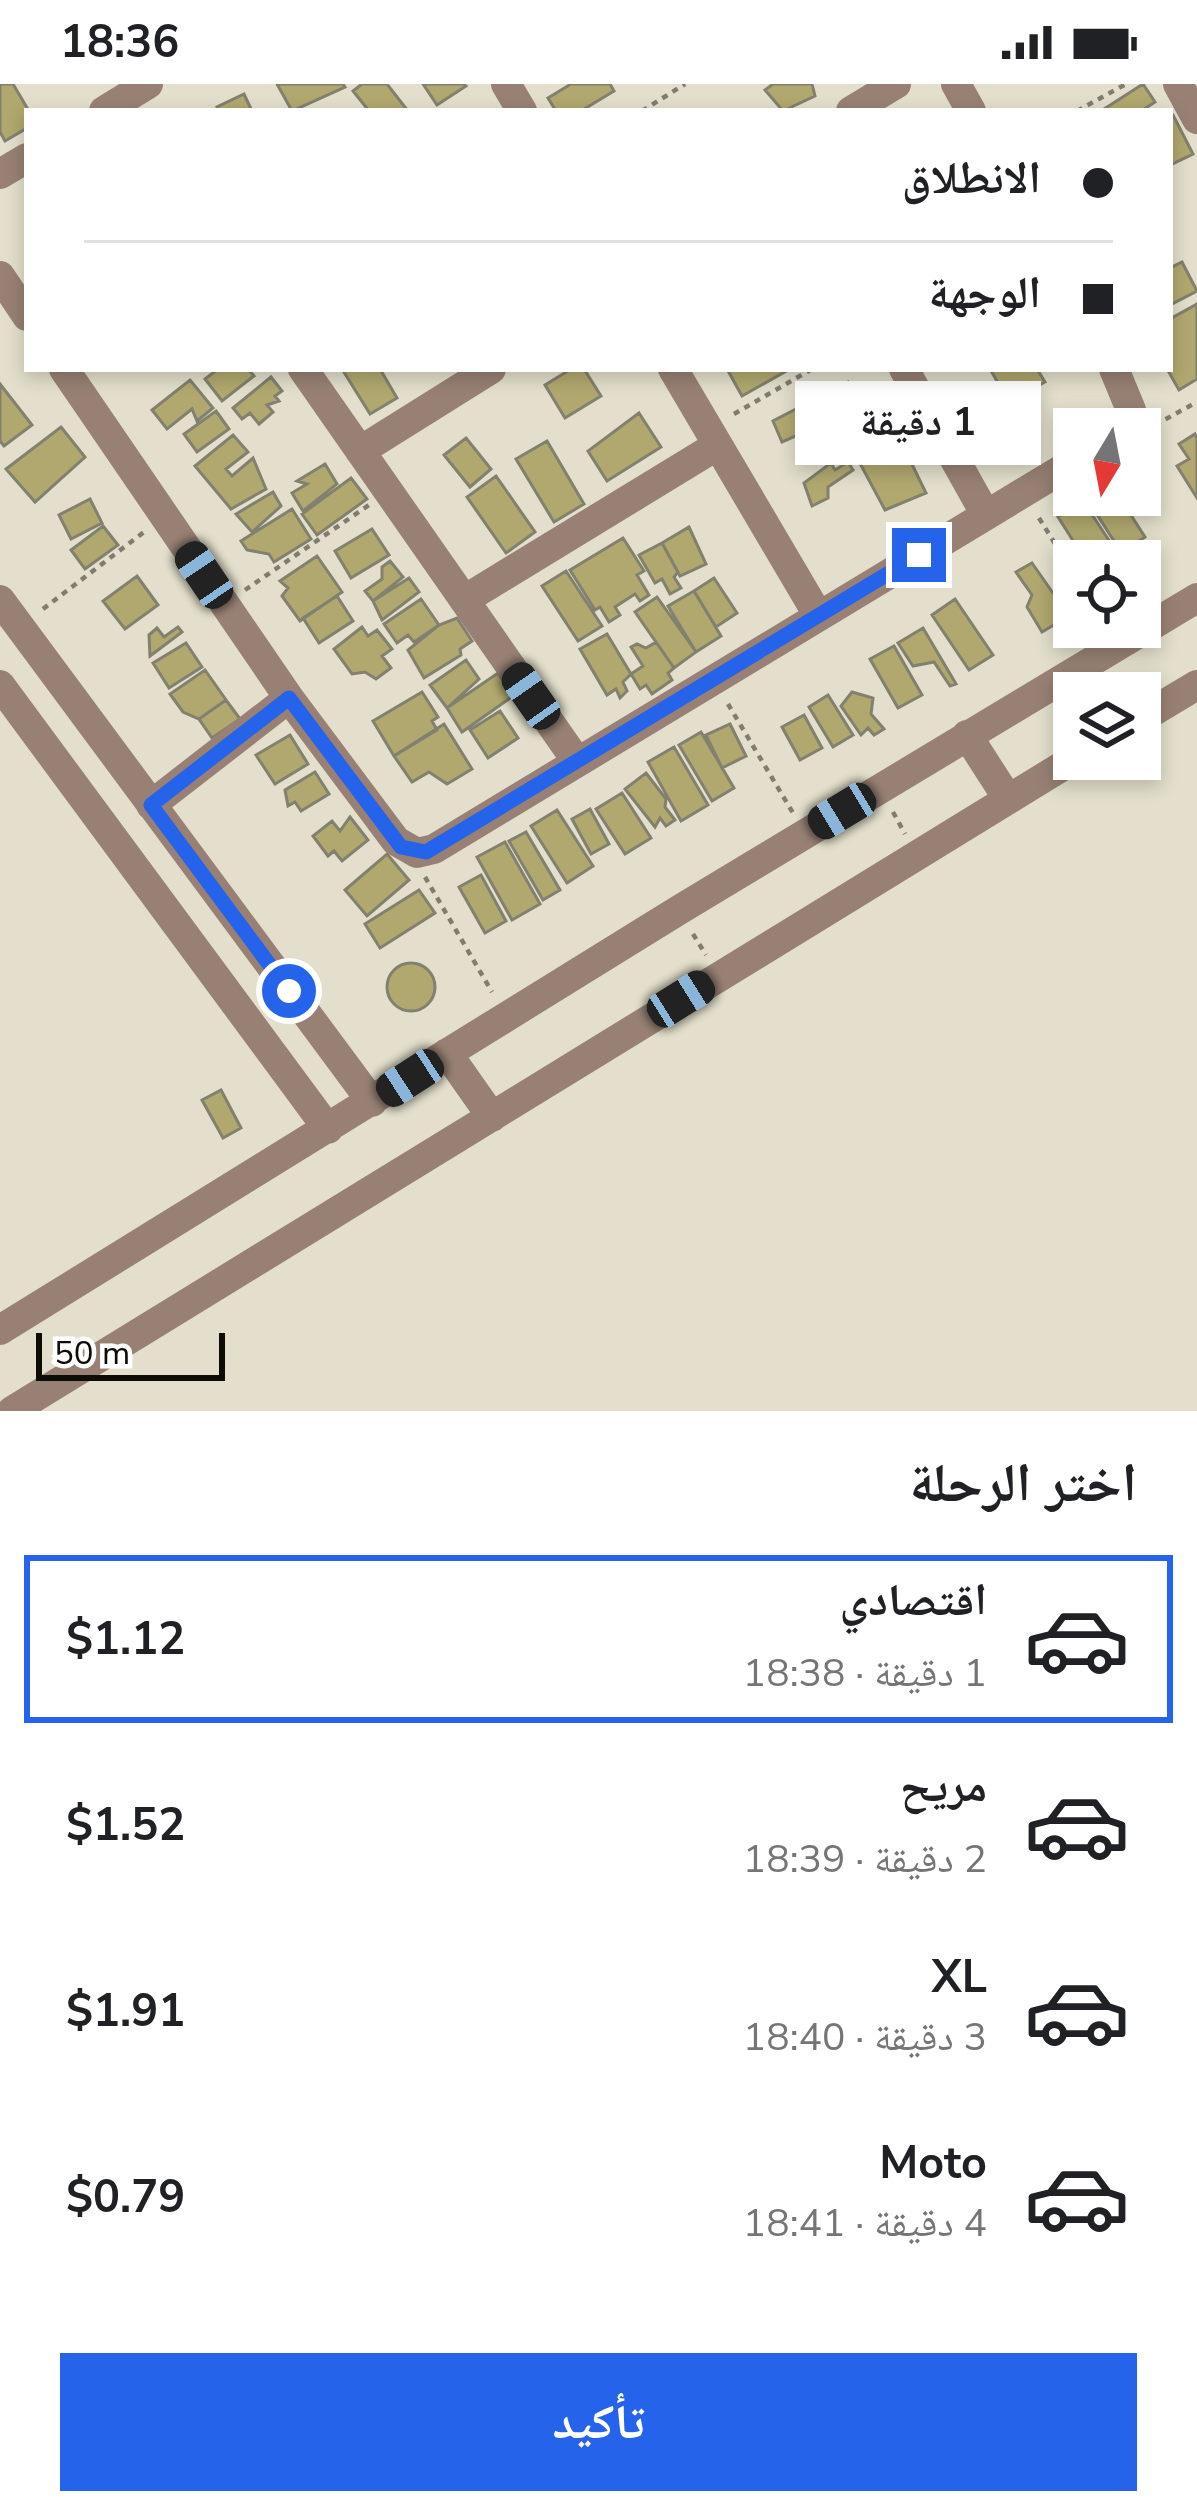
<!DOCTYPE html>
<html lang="ar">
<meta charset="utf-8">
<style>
:root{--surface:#fff;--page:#f2f2f2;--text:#202124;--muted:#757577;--line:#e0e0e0;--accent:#2563eb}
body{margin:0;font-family:"Nunito Sans","Noto Naskh Arabic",sans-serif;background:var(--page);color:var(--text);direction:rtl;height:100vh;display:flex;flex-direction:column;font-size:45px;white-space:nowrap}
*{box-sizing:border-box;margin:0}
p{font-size:39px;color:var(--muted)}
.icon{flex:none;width:66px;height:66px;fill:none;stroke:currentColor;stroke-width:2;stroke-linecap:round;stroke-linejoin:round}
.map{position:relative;height:1327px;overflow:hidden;direction:ltr}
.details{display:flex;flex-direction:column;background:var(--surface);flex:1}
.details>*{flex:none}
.top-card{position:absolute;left:24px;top:24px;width:1149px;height:264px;border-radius:0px;box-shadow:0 6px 18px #0003;direction:rtl;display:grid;align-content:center;height:264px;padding:0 60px;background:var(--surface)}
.needle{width:78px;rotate:190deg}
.buttons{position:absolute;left:1053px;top:324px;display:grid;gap:24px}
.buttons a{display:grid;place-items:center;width:108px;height:108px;border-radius:0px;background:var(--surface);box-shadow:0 6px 18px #0003;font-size:60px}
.scale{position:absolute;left:36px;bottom:30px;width:189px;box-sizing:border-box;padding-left:12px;border:6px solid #0e0c06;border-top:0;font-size:33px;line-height:42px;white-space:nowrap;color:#0e0c06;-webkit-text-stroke:9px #fff;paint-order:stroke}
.end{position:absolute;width:54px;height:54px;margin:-27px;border:15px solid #2563eb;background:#fff;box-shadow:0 0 0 6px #fff}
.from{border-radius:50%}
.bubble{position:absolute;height:84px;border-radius:0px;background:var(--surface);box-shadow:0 6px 18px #0003;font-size:39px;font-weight:700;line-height:84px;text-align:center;direction:rtl}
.car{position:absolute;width:36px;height:72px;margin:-36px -18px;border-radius:15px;box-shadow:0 0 9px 3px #0007;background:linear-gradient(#222 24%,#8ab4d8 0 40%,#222 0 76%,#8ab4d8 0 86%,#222 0)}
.top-card b{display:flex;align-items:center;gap:42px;height:114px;font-size:45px}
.top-card b+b{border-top:3px solid var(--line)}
.top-card i{width:30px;height:30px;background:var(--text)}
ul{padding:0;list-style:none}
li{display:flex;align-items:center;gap:36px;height:168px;margin:0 24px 18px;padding:0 36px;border:6px solid transparent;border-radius:0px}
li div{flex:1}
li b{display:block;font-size:45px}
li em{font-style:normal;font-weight:700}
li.active{border-color:var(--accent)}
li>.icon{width:108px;height:108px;stroke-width:1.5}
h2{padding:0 60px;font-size:54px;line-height:144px}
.primary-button{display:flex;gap:24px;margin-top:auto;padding:24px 60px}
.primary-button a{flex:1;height:138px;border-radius:0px;background:var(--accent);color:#fff;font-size:48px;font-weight:700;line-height:138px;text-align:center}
.status{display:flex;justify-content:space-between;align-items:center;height:84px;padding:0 60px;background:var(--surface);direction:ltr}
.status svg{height:33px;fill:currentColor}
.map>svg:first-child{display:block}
.building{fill:#b1a86f;stroke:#82806e;stroke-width:3}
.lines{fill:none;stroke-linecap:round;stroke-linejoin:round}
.path{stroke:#807d70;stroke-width:4.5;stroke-dasharray:6 6;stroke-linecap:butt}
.minor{stroke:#988174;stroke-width:30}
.route{stroke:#2563eb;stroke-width:15}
</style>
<div class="status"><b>18:36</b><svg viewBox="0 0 49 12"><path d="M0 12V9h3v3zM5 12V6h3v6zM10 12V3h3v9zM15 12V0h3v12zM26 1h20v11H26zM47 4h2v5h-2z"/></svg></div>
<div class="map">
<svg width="1197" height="1327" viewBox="0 0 1197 1327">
<rect width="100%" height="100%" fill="#e3dfcc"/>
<path class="building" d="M0 0H13L29 27 27 44 5 57 0 48Z
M277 0H343L345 3 292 27Z
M362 0H387L408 27H369L353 7Z
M423 0H464L466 2 437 21Z
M571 0H610L614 7 581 27H556L548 14Z
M773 0H812L815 12 783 27 765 6Z
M1143 0 1155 18 1141 27H1101Z
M244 10 252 27H219L217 23Z
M1173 31 1193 70 1170 81V32Z
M1182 178 1197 207 1170 221V184Z
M1197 220V295L1179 306 1167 285 1170 235Z
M218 285H248L254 292 222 317 205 295Z
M342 285H380L397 314 370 330Z
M571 285H584L601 312 565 334 545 301Z
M727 285H790L742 312Z
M990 285H1037L1045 298 1009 318Z
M271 293 282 307 275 312 279 317 267 321 273 328 259 340 250 329 242 335 233 324Z
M190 296 213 324 197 337 192 325 167 345 152 326Z
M848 298 860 324 782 358 773 337Z
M0 300 32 341 4 362 0 357Z
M1019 303 1035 323 1001 348 986 328Z
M216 327 229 345 197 368 184 350Z
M639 329 661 363 607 397 588 367Z
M908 331 920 362 906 368 926 409 885 426 848 357Z
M61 343 85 373 35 418 6 385Z
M1195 350 1197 354V414L1177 382 1189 375 1179 360Z
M233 351 248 368 226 385 232 392 253 374 266 405 231 425 195 382Z
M466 354 491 385 470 403 444 371Z
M547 357 584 420 554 438 516 375Z
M848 378 853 386 828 403V414L812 422 804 399 831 379 835 386Z
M325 380 337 400 303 427 292 409 307 400 297 397Z
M496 392 535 448 506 469 467 413Z
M351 394 367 415 317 451 302 430Z
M273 408 281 422 252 448 236 430Z
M1093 411H1118L1145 453 1121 468 1087 415Z
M90 415 102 439 71 455 59 431Z
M1083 417 1118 470 1107 477H1086L1058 433Z
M292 425 311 455 274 478 269 470 247 466 241 457Z
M103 442 118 461 85 485 71 466Z
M689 443 706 480 680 492 662 459Z
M372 445 389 471 351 494 335 467Z
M623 454 644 487 637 491 649 511 640 517 635 510 615 523 620 531 609 538 600 523 595 526 570 486Z
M662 459 678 488 674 493 681 504 670 510 662 495 655 499 639 471Z
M317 472 342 508 300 537 282 512 288 504 280 497Z
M390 477 403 493 373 517 365 507 382 495V483Z
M1032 479 1069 532 1042 548 1027 523 1032 511 1016 488Z
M566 487 602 542 578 557 542 502Z
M137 492 158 521 125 545 103 517Z
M409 494 419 508 382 536 373 517Z
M714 494 737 529 716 543 694 507Z
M694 507 721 552 696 568 668 522Z
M337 512 353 537 319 559 303 534Z
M657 513 696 568 674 584 635 528Z
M421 515 439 541 414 558 408 551 397 559 384 540Z
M955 515 993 571 969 586 932 531Z
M457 534 472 557 460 565 461 571 424 594 408 566 439 541Z
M178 543 182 548 150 572 149 551 157 544 164 553Z
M362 543 368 552 377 546 392 565 382 572 391 584 376 595 365 588 352 590 334 565Z
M923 544 956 600 950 602 934 578 913 582 898 559Z
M607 550 631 590 623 598 627 607 620 614 616 605 607 611 580 565Z
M656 558 674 584 668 589 672 596 652 610 646 601 640 605 631 590 643 582 631 563 637 560 646 564Z
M186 559 202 583 169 604 153 579Z
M894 562 922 611 898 624 870 575Z
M466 576 479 595 447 624 430 601Z
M205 586 226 616 199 635 183 628 170 610Z
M498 589 513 612 462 648 447 624Z
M422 608 438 633 432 637 437 646 394 672 373 637Z
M852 608 873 614 871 630 884 645 874 651 868 644 861 651 841 622Z
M828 611 853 651 833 663 809 623Z
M226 616 240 635 212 654 199 635Z
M500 627 518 654 488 674 470 646Z
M804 631 822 664 800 676 782 643Z
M444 640 472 685 447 700 429 688 412 698 394 672Z
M730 640 746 672 722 684 706 651Z
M701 648 734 704 712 717 679 661Z
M290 651 308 680 275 700 256 671Z
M674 663 708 721 681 737 648 678Z
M315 688 329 710 301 727 295 718 288 722 285 706Z
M646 689 666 715 665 723 675 736 666 742 660 734 655 743 625 705Z
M622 709 651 754 625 770 596 725Z
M590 725 609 760 591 770 572 735Z
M557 726 593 782 567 799 531 742Z
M350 733 368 756 342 777 334 767 328 772 313 752 332 737 340 747Z
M526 748 560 806 543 816 509 757Z
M505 758 540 820 512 836 477 773Z
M387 770 409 796 367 832 345 806Z
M481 791 506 837 485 849 459 803Z
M419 806 435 829 380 864 365 840Z
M387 903a24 24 0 1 1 48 0a24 24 0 1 1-48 0Z
M221 1006 241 1044 223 1054 202 1016Z"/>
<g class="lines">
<path class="path" d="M642 27 685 0
M1077 27 1126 0
M734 330 812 285
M1155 341 1197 318
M1039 434 1074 490
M245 506 369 421
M43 525 144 448
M728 620 793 729
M893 728 905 750
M425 793 492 908
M693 850 706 871"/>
<path class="minor" d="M506 0 522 27
M956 0 971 27
M1178 0 1197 35
M104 27 148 0
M851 27 896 0
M0 90 27 74
M0 192 27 232
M64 285 289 614 396 757 417 769 434 765 1074 378
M303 285 576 676
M673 285 818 531
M904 285 986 431
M1114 285 1131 326 1123 345
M360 367 491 285
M0 516 372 1018
M464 516 718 361
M0 601 328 1045
M1140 635 1197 601
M967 651 1008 715
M151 721 289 614
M447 969 492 1033
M0 1246 679 826 1197 514
M12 1327 1074 675"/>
</g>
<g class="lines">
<path class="route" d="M289 907 151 721 289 614 401 763 426 768 919 471"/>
</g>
</svg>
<div class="buttons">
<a><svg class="needle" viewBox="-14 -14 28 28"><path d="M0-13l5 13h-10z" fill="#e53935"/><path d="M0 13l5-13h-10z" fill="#757577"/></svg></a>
<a><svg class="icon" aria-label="locate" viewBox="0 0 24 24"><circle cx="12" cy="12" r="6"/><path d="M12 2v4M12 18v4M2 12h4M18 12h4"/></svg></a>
<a><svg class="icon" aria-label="layers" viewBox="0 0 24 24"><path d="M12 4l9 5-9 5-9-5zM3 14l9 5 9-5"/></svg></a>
</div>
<div class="scale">50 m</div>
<i class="end from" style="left:289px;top:907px"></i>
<i class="end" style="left:919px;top:471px"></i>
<div class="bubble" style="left:795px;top:297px;width:246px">1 دقيقة</div>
<i class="car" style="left:204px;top:491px;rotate:326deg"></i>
<i class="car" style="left:531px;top:612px;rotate:325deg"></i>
<i class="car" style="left:842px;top:727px;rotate:239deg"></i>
<i class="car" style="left:681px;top:915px;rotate:58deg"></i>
<i class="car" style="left:410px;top:994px;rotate:237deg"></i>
<div class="top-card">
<b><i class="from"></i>الانطلاق</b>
<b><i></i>الوجهة</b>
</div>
</div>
<section class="details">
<h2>اختر الرحلة</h2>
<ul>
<li class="active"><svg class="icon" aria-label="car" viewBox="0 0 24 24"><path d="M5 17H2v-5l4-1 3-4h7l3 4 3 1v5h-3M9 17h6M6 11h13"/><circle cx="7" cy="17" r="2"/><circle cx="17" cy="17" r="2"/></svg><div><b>اقتصادي</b><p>1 دقيقة · 18:38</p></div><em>$1.12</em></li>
<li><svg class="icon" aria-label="car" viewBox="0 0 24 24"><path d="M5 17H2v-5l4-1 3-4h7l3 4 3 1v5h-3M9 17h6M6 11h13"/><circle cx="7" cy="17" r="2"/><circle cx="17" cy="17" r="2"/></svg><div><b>مريح</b><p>2 دقيقة · 18:39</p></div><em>$1.52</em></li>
<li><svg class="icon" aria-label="car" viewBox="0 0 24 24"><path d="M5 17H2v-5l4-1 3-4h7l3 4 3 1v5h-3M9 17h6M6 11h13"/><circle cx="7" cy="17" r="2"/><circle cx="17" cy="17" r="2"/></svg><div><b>XL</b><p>3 دقيقة · 18:40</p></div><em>$1.91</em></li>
<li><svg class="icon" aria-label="car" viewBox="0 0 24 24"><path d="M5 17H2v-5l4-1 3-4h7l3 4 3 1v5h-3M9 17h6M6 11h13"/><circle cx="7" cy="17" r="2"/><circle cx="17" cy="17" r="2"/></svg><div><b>Moto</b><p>4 دقيقة · 18:41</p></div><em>$0.79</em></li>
</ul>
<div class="primary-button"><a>تأكيد</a></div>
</section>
